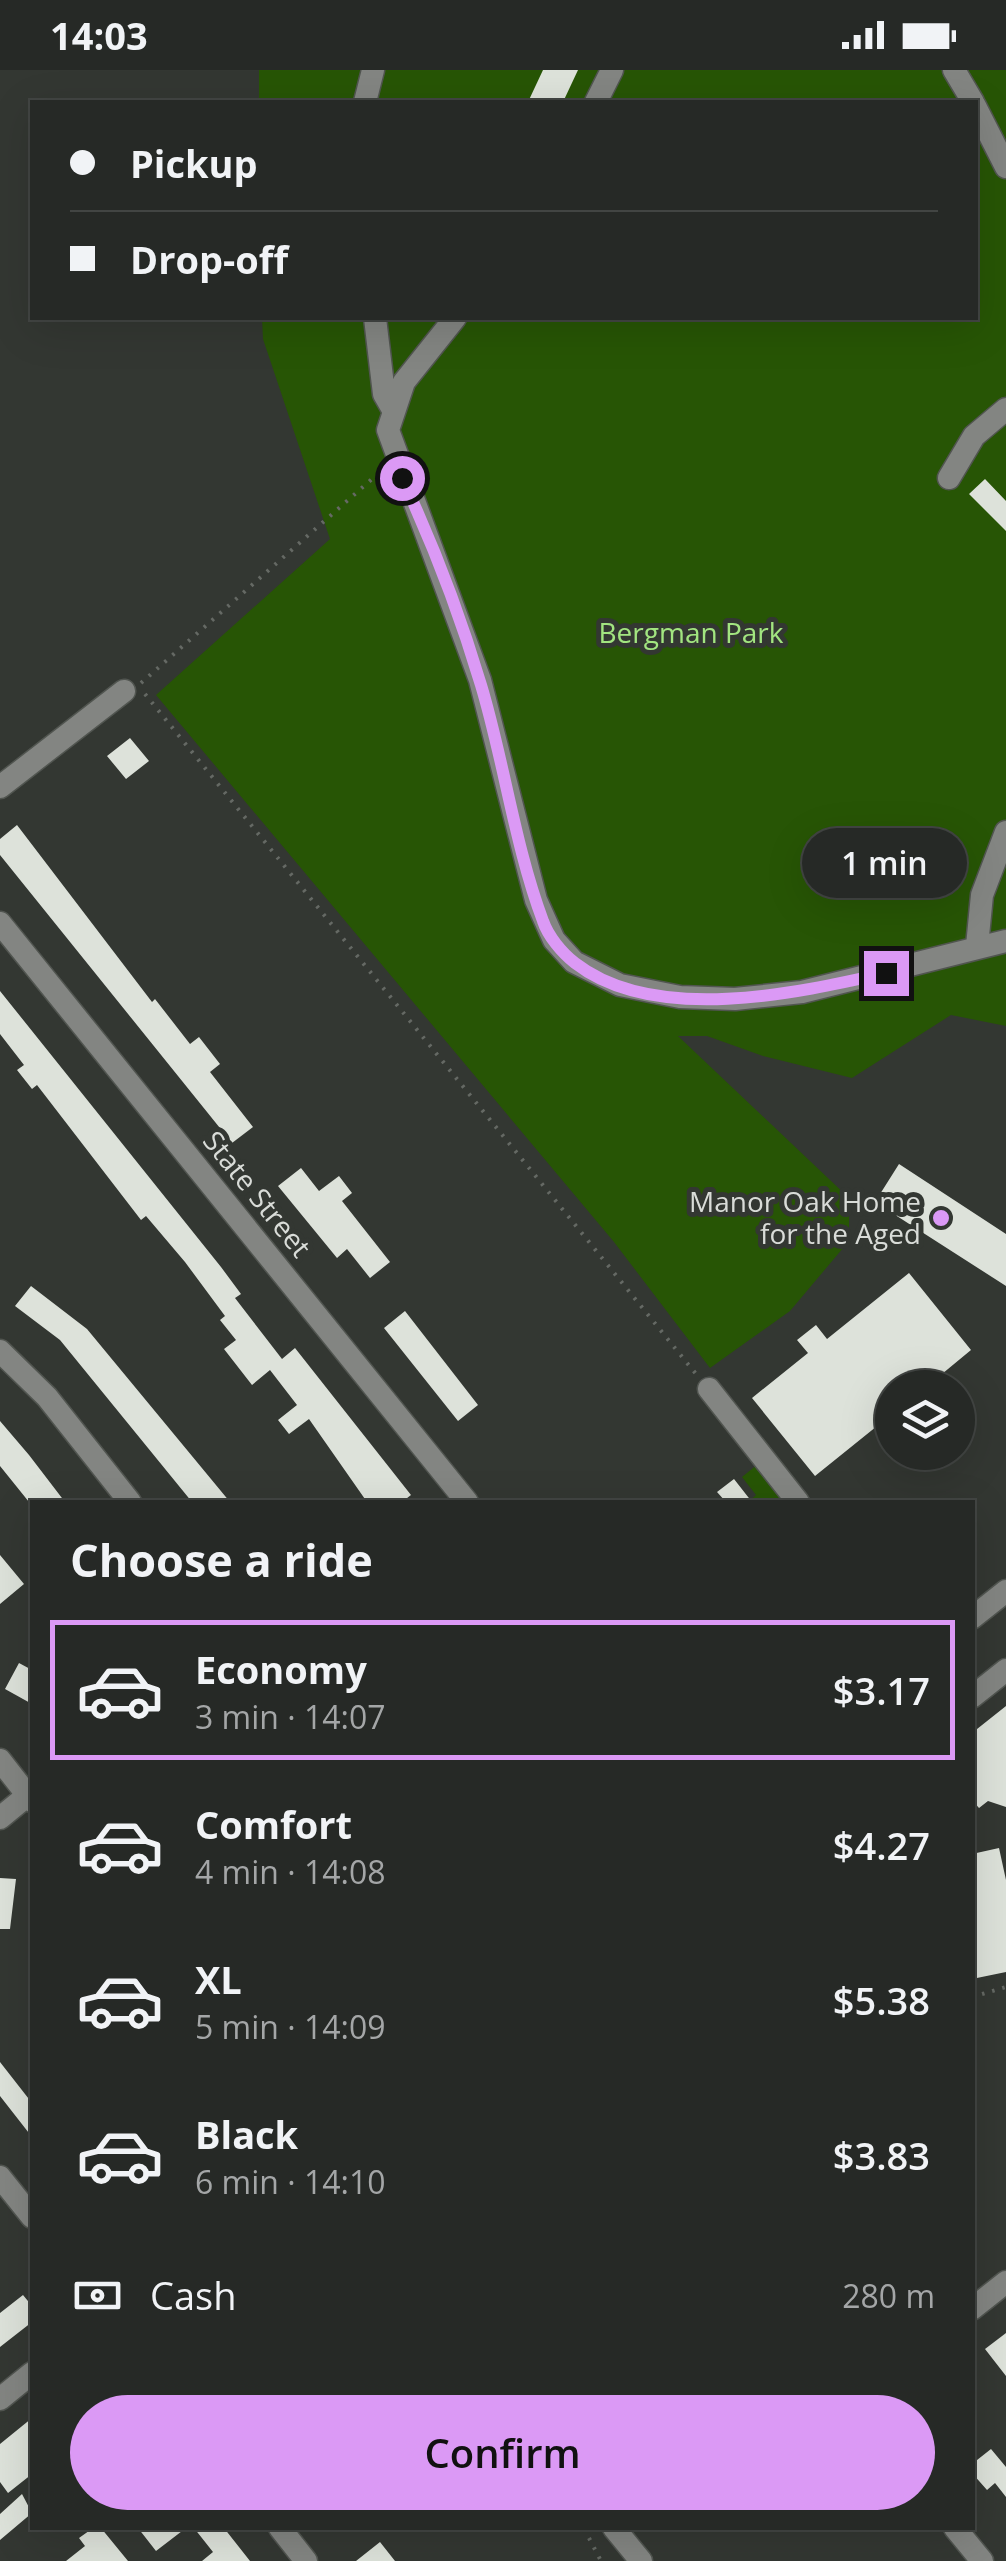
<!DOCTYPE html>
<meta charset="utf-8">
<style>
:root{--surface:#262926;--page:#2e312e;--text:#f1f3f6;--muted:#a4a6a7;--line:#424543;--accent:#db99f5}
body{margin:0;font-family:"Open Sans",sans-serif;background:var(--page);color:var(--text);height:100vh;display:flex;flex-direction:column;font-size:38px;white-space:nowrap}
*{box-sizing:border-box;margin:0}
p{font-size:32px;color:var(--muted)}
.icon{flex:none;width:55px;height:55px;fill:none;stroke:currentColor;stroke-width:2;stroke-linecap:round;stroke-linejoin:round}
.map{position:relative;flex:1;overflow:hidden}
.sheet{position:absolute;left:30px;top:1430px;width:945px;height:1030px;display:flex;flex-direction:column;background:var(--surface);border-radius:0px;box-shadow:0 10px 40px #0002,0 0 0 2px var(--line)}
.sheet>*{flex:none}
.hud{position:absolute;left:30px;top:30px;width:948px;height:220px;border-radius:0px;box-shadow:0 10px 40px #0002,0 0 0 2px var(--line);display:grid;align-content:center;height:220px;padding:0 40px;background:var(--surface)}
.controls{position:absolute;left:875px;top:1300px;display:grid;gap:20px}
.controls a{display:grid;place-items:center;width:100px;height:100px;border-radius:50%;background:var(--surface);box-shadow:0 10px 40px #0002,0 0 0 2px var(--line);font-size:50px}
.end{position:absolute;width:45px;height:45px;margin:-22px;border:12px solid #db99f5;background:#111;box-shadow:0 0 0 5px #111}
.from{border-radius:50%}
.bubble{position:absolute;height:70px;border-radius:35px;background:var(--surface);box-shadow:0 10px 40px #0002,0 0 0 2px var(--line);font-size:32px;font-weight:600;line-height:70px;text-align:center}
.hud b{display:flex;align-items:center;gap:35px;height:95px;font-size:38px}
.hud b+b{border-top:2px solid var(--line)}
.hud i{width:25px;height:25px;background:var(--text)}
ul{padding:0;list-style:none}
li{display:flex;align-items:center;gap:30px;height:140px;margin:0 20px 15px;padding:0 20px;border:5px solid transparent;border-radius:0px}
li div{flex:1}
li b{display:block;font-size:38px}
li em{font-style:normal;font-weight:600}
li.on{border-color:var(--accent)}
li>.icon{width:90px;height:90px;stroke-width:1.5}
h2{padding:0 40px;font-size:45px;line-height:120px}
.pay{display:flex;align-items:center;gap:25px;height:110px;padding:0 40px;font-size:38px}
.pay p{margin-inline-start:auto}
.primary-button{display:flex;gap:20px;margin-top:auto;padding:20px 40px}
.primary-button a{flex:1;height:115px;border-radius:60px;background:var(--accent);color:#111;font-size:40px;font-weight:600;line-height:115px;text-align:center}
.status{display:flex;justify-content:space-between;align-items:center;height:70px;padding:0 50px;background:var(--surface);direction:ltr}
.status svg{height:28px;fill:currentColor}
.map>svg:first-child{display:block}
.green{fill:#275505}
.building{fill:#dde2da}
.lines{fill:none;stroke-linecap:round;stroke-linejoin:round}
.minor-casing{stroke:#515550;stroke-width:25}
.path{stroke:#656964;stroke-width:4;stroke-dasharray:2.5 8;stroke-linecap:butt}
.minor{stroke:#838582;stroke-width:22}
.route{stroke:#db99f5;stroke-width:12}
.poi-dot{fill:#db99f5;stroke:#333732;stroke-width:4}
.labels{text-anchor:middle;stroke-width:10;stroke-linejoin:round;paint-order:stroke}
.park-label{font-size:28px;fill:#a2e580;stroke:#333732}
.street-label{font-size:28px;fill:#d9dcd8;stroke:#333732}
.poi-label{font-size:28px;fill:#d9dcd8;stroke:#333732;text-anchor:end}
</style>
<div class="status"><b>14:03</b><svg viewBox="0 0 49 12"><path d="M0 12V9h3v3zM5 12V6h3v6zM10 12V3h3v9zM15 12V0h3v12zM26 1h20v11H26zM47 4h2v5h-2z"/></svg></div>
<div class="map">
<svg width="1006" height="2491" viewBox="0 0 1006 2491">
<rect width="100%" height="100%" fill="#333732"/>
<path class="green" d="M259 0H1006V956L951 945 852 1008 763 986 707 966H678L849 1128V1171L790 1241 710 1298 614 1172 156 625 330 469 263 269 262 248H975V32H259Z
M758 1394 789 1432H748L756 1425 742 1407Z"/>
<path class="building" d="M543 0H578L563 32H528Z
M985 409 1006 431V461L969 424Z
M130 668 149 691 126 709 107 686Z
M17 755 152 932 155 929 190 974 199 967 220 994 210 1002 253 1057 232 1073 0 785V769Z
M0 921 221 1197 241 1224 235 1228 282 1289 295 1278 411 1425 402 1432H367L309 1349 289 1364 278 1350 297 1335 270 1300 252 1315 224 1279 236 1270 220 1250 225 1246 185 1192 146 1146 141 1150 37 1015 32 1019 17 1000 24 995 0 964Z
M899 1094 1006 1164V1216L875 1132Z
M301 1098 319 1121 339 1106 352 1123 342 1131 390 1192 370 1208 347 1179 337 1188 278 1116Z
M909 1203 971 1280 925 1318H892V1344L815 1406 752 1328 808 1283 797 1270 816 1255 827 1269Z
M31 1216 87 1259 230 1432H192L60 1270 15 1236Z
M405 1241 478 1335 458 1351 384 1258Z
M0 1351 29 1385 65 1432H29L0 1396Z
M734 1409 752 1432H726L717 1422Z
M0 1485 24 1514 0 1534Z
M19 1593 32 1600V1634L5 1619Z
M1006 1636V1737L988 1731 979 1738 972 1730V1663Z
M999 1778 1006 1810V1902L972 1909V1784Z
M0 1808 16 1809 10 1859H0Z
M0 1992 32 2033V2067L0 2026Z
M23 2225 32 2236V2252L0 2277V2243Z
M1006 2263V2306L985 2279Z
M32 2348V2404L8 2423 0 2412V2374Z
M991 2379 1006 2397V2427L995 2413 987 2420 972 2403V2394Z
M22 2424 32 2443 0 2470V2444Z
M93 2458H101L128 2491H66L85 2476 79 2468Z
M138 2458H186L156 2481Z
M194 2458H224L250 2491H202L213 2482Z
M380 2472 395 2491H356Z"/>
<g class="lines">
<g class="minor-casing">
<path id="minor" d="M954 0 973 32
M365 32 373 0
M596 32 612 0
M975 36 1006 97
M375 248 384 324 392 338
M455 248 404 312 388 360 480 610 536 830 554 870 574 892 620 915 680 927 735 929 802 922 1006 871
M949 408 974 366 1006 339
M0 717 124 621
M0 853 467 1432
M977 876 982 825 1006 762
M0 1281 47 1327 130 1432
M709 1319 798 1432
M972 1548 1006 1521
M972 1627 1006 1600
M0 1690 32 1731
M0 1748 28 1725
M0 2107 32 2147
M972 2239 1006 2212
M0 2329 32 2303
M280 2458 306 2491
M614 2458 641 2491
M955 2458 982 2491"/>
</g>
<path class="path" d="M141 613 381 401
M145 624 696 1304
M972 1927 1006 1917
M589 2468 601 2491"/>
<use href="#minor" class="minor"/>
</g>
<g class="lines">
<path class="route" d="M402 408C433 474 460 545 481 615 504 691 515 777 543 851 548 866 562 883 575 893 655 955 798 923 886 903"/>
</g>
<circle class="poi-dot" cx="941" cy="1148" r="10"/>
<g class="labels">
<g class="park-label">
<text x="691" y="573">Bergman Park</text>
</g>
<g class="street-label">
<text transform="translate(257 1124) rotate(51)" y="10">State Street</text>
</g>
<g class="poi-label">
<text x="921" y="1142">Manor Oak Home<tspan x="921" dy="32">for the Aged</tspan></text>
</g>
</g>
</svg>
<div class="controls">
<a><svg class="icon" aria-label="layers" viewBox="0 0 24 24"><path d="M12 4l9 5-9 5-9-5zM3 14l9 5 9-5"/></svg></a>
</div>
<i class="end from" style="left:402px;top:408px"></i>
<i class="end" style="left:886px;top:903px"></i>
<div class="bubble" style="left:802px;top:758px;width:165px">1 min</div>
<div class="hud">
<b><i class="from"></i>Pickup</b>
<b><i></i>Drop-off</b>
</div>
<section class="sheet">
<h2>Choose a ride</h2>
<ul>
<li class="on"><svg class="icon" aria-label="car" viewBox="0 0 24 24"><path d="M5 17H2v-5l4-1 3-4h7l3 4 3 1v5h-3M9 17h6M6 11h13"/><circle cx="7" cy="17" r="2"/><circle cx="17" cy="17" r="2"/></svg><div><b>Economy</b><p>3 min · 14:07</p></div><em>$3.17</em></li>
<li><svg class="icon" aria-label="car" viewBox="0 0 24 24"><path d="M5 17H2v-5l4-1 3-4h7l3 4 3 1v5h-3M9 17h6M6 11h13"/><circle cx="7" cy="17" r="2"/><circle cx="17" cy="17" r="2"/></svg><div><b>Comfort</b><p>4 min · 14:08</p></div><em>$4.27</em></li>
<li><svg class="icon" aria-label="car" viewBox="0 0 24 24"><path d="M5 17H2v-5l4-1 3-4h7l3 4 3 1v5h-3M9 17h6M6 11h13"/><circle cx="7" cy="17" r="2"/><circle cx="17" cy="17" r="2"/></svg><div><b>XL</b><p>5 min · 14:09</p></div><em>$5.38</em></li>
<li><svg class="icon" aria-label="car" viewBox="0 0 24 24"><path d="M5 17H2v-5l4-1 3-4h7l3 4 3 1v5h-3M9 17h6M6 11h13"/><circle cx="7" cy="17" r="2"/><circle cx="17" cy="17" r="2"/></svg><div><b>Black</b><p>6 min · 14:10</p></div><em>$3.83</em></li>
</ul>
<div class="pay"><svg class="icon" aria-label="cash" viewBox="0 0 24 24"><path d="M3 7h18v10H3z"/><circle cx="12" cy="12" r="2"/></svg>Cash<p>280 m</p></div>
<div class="primary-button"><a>Confirm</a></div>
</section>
</div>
